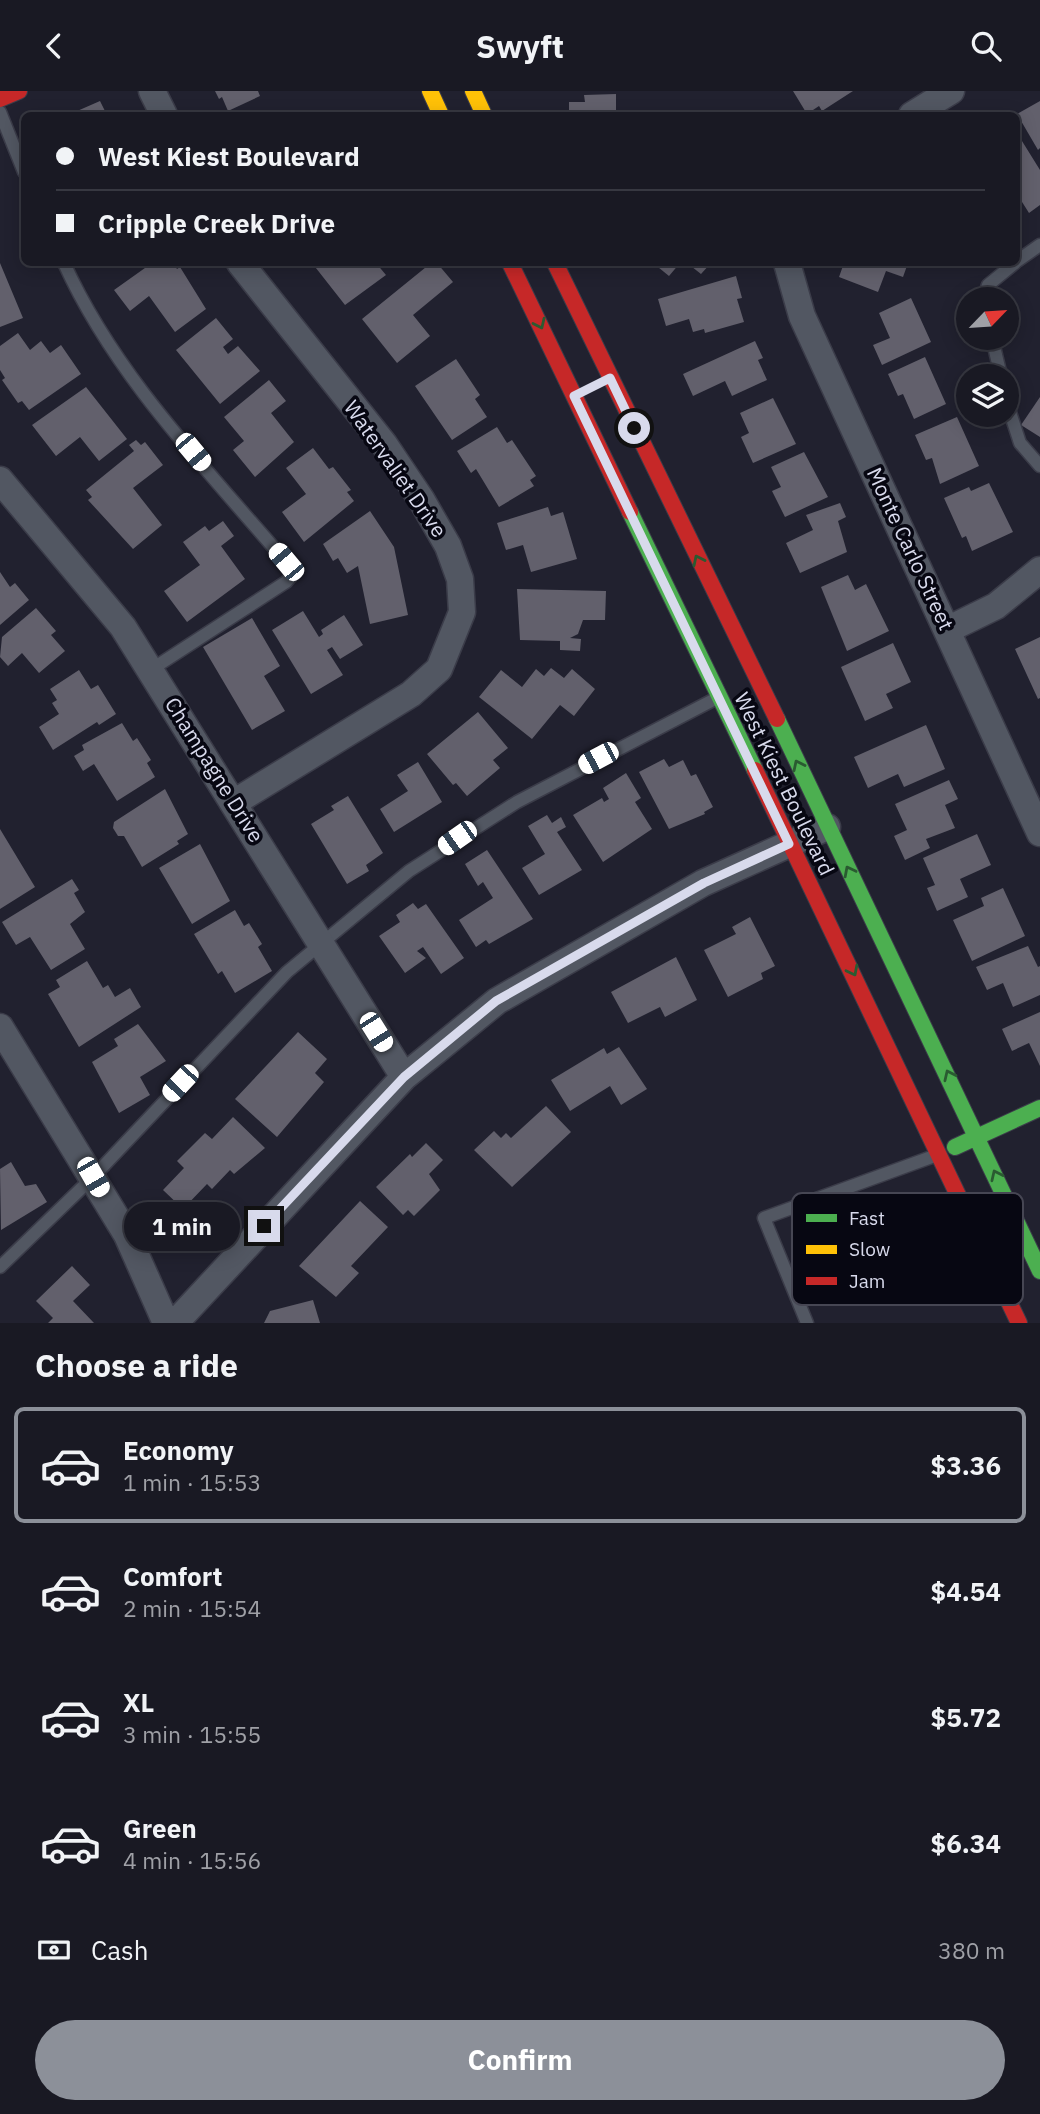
<!DOCTYPE html>
<meta charset="utf-8">
<style>
:root{--surface:#191923;--page:#262630;--text:#f1f3f6;--muted:#9fa0a6;--line:#373841;--accent:#8c9099}
body{margin:0;font-family:"IBM Plex Sans",sans-serif;background:var(--page);color:var(--text);height:100vh;display:flex;flex-direction:column;font-size:26px;white-space:nowrap}
*{box-sizing:border-box;margin:0}
p{font-size:23px;color:var(--muted)}
.icon{flex:none;width:38px;height:38px;fill:none;stroke:currentColor;stroke-width:2;stroke-linecap:round;stroke-linejoin:round}
.map{position:relative;height:1232px;overflow:hidden}
.panel{display:flex;flex-direction:column;background:var(--surface);flex:1}
.panel>*{flex:none}
.hud{position:absolute;left:21px;top:21px;width:999px;height:154px;border-radius:10px;box-shadow:0 4px 18px #0003,0 0 0 2px var(--line);display:grid;align-content:center;height:154px;padding:0 35px;background:var(--surface)}
.needle{width:46px;rotate:65deg}
.buttons{position:absolute;left:956px;top:196px;display:grid;gap:14px}
.buttons a{display:grid;place-items:center;width:63px;height:63px;border-radius:50%;background:var(--surface);box-shadow:0 4px 18px #0003,0 0 0 2px var(--line);font-size:35px}
.end{position:absolute;width:32px;height:32px;margin:-16px;border:9px solid #d8daec;background:#111;box-shadow:0 0 0 4px #111}
.from{border-radius:50%}
.bubble{position:absolute;height:49px;border-radius:24px;background:var(--surface);box-shadow:0 4px 18px #0003,0 0 0 2px var(--line);font-size:23px;font-weight:800;line-height:49px;text-align:center}
.car{position:absolute;width:21px;height:42px;margin:-21px -10px;border-radius:9px;box-shadow:0 0 5px 2px #0007;background:linear-gradient(#fff 24%,#345 0 40%,#fff 0 76%,#345 0 86%,#fff 0)}
.hud b{display:flex;align-items:center;gap:24px;height:66px;font-size:26px}
.hud b+b{border-top:2px solid var(--line)}
.hud i{width:18px;height:18px;background:var(--text)}
ul{padding:0;list-style:none}
li{display:flex;align-items:center;gap:21px;height:116px;margin:0 14px 10px;padding:0 21px;border:4px solid transparent;border-radius:10px}
li div{flex:1}
li b{display:block;font-size:26px}
li em{font-style:normal;font-weight:800}
li.selected{border-color:var(--accent)}
li>.icon{width:63px;height:63px;stroke-width:1.5}
h2{padding:0 35px;font-size:32px;line-height:84px}
.pay{display:flex;align-items:center;gap:18px;height:77px;padding:0 35px;font-size:26px}
.pay p{margin-inline-start:auto}
.button{display:flex;gap:14px;margin-top:auto;padding:14px 35px}
.button a{flex:1;height:80px;border-radius:42px;background:var(--accent);color:#fff;font-size:28px;font-weight:800;line-height:80px;text-align:center}
header{display:flex;justify-content:space-between;align-items:center;height:91px;padding:0 35px;background:var(--surface);font-size:32px;font-weight:800}
.map>svg:first-child{display:block}
.building{fill:#62606c}
.lines{fill:none;stroke-linecap:round;stroke-linejoin:round}
.lane-casing{stroke:#3b3c49;stroke-width:15}
.street-casing{stroke:#3b3c49;stroke-width:29}
.fast-casing{stroke:#3b3c49;stroke-width:18}
.slow-casing{stroke:#3b3c49;stroke-width:18}
.jam-casing{stroke:#3b3c49;stroke-width:18}
.lane{stroke:#525762;stroke-width:12}
.street{stroke:#525762;stroke-width:26}
.fast{stroke:#4caf50;stroke-width:16}
.slow{stroke:#ffc107;stroke-width:16}
.jam{stroke:#c62828;stroke-width:16}
.oneway{stroke:#2a5b31}
.route{stroke:#d8daec;stroke-width:9}
.labels{text-anchor:middle;stroke-width:7;stroke-linejoin:round;paint-order:stroke}
.street-label{font-size:21px;fill:#d8daec;stroke:#070712}
.key{fill:#070712;stroke:#464653;stroke-width:2}
.key-label{font-size:19px;fill:#d8daec}
</style>
<header><svg class="icon" aria-label="back" viewBox="0 0 24 24"><path d="M15 5l-7 7 7 7"/></svg>Swyft<svg class="icon" aria-label="search" viewBox="0 0 24 24"><circle cx="10" cy="10" r="6"/><path d="M15 15l6 6"/></svg></header>
<div class="map">
<svg width="1040" height="1232" viewBox="0 0 1040 1232">
<rect width="100%" height="100%" fill="#21212f"/>
<path class="building" d="M215 0H258L260 5 228 20 222 6 219 8Z
M793 0H853L822 20 819 15 807 23Z
M616 3V24H569V11H585L584 4Z
M100 10 107 24H68Z
M1040 10V57L1038 59 1017 23Z
M1017 42 1040 79V114L1029 122 1017 103Z
M0 172 23 227 0 236Z
M152 172H173L177 178 180 176 206 218 175 241 149 205 130 220 114 199Z
M312 172H376L386 184 345 214Z
M431 172H437L453 191 413 224 430 245 397 272 362 228Z
M653 172H680L669 185Z
M687 172H711L701 183Z
M844 172H908L903 186 886 180 878 201 839 186Z
M736 185 742 207 737 208 744 231 705 242 704 238 693 241 689 228 666 235 658 208Z
M911 207 931 251 882 274 873 254 890 247 879 222Z
M216 227 233 248 223 256 228 263 238 255 260 280 220 313 176 259Z
M18 242 30 259 41 250 50 262 61 254 81 283 29 319 22 310 18 312 2 289 5 287 0 279V255Z
M755 250 763 267 758 269 767 289 732 305 725 290 693 305 683 283Z
M925 266 946 313 914 328 903 303 898 305 888 283Z
M456 268 480 304 475 308 487 326 452 349 415 295Z
M269 289 286 310 271 322 294 351 255 386 233 359 244 350 224 326Z
M86 296 127 348 99 370 80 346 56 365 32 334Z
M1040 306V346L1021 334Z
M773 307 796 353 753 372 741 346 749 342 740 322Z
M957 326 979 375 940 393 932 367 926 369 915 344Z
M497 336 507 352 512 349 536 385 530 389 534 395 499 416 476 378 471 382 457 360Z
M136 349 141 354 145 351 163 374 133 397 162 434 133 458 88 409 92 406 86 399 134 360 129 354Z
M313 357 329 378 333 376 351 399 347 401 354 410 304 451 282 421 306 403 286 377Z
M804 361 828 406 785 426 772 400 781 396 771 376Z
M989 392 1013 441 972 460 966 445 962 447 944 407 969 396 971 400Z
M840 412 846 426 838 430 847 461 800 482 786 452 813 439 806 424Z
M548 416 551 425 563 421 577 468 531 481 523 454 506 459 497 432Z
M370 420 394 456 408 524 370 533 358 475 347 482 338 467 333 470 323 453Z
M223 430 234 445 221 455 245 488 187 531 164 500 200 474 183 451 205 435 209 440Z
M0 481 10 496 15 492 29 509 0 534Z
M848 484 855 499 866 493 889 540 847 560 821 496Z
M517 498 606 500 605 529H583L578 543 570 547 581 548 580 560 560 559V550L520 549Z
M36 517 56 540 51 544 65 560 39 582 22 562 8 575 0 566 2 546Z
M303 520 319 546 323 543 321 539 344 524 363 554 340 568 332 556 327 559 343 584 311 603 272 539Z
M252 527 280 575 264 585 285 620 252 639 203 556Z
M1040 546V607L1038 608 1015 558Z
M893 552 911 591 886 603 893 617 865 630 841 576Z
M551 577 564 587 572 578 595 598 574 625 560 614 532 648 479 606 501 579 522 596 536 578 544 585Z
M79 579 91 598 98 594 116 623 99 634 97 631 53 659 39 636 59 623 52 612 57 609 50 598Z
M478 621 508 657 493 669 500 677 467 705 456 692 453 694 427 663Z
M122 632 133 650 137 647 151 669 147 672 155 686 117 710 94 673 83 680 74 665 84 659 82 654Z
M926 634 945 678 904 696 898 683 868 697 854 666Z
M664 668 669 676 683 669 691 685 696 683 713 716 704 721 705 723 669 738 639 681Z
M418 671 442 711 394 741 380 718 408 700 397 684Z
M626 682 641 707 635 711 652 738 603 771 573 724 602 707 604 711 609 708 603 697Z
M949 689 958 708 945 714 955 737 926 748 930 757 905 769 894 745 907 739 895 713Z
M165 698 188 743 177 750 179 753 142 776 124 745H118L113 737 114 731Z
M348 705 383 762 366 774 369 780 347 793 311 733 334 719 331 715Z
M547 724 552 732 561 726 566 736 557 741 582 779 539 804 522 777 545 763 528 735Z
M0 738 35 796 0 818Z
M977 743 991 774 960 788 968 806 937 820 927 797 935 794 923 767Z
M200 753 230 810 192 833 159 777Z
M487 759 533 828 489 853 486 849 476 856 459 829 493 807 483 791 478 795 465 773Z
M72 788 79 799 74 802 85 821 70 833 85 858 51 879 30 846 16 854 2 831Z
M1003 797 1025 845 972 870 953 829 984 815 981 807Z
M413 812 418 818 426 813 464 867 441 883 423 856 417 860 426 867 405 882 379 845 400 831 396 824Z
M235 819 244 835 249 832 262 853 258 856 272 880 235 902 222 880 218 883 194 843Z
M750 826 775 875 761 882 763 888 728 906 704 859 736 843 732 836Z
M1028 855 1038 876 1040 875V904L1013 916 1003 892 987 899 976 876Z
M676 866 697 909 665 926 660 916 628 932 611 901Z
M87 870 103 897 108 894 115 906 130 897 141 916 79 956 48 903 60 896 56 889Z
M1040 921V975L1029 952 1012 960 1002 938Z
M138 933 166 970 140 986 150 1004 119 1022 92 971 118 955 114 948Z
M298 941 327 968 315 982 324 991 277 1046 235 1008Z
M619 956 647 998 621 1014 610 995 570 1020 551 989 604 957 607 963Z
M546 1015 571 1041 512 1096 474 1059 494 1040 501 1047 506 1042 511 1047Z
M233 1026 265 1057 234 1083 230 1079 212 1098 207 1093 183 1118 163 1099 184 1077 177 1070 205 1042 212 1048Z
M426 1052 443 1069 429 1083 440 1099 414 1125 408 1119 403 1124 376 1096 410 1063 412 1066Z
M11 1071 25 1095 36 1093 47 1111 1 1139 0 1078Z
M360 1110 388 1136 351 1175 359 1182 336 1206 299 1175Z
M72 1175 90 1194 73 1210 94 1232H48L53 1227 36 1210Z
M313 1209 320 1232H264L270 1220Z"/>
<g class="lines">
<g class="lane-casing">
<path id="lane" d="M0 21 24 81
M1017 170 1040 154
M64 172C115 285 206 377 286 471L293 483 286 491 152 578
M983 208 988 194 1015 172
M992 247 1001 285
M1006 309 1020 352 1040 375
M0 1176 93 1086 287 881 409 780 517 711 717 607
M807 1232 764 1127 937 1064"/>
</g>
<g class="street-casing">
<path id="street" d="M152 0 164 24
M912 24 951 0
M787 172 802 225 1040 742
M0 389 123 536 404 986
M947 539 996 515 1040 479
M235 711 411 603 439 578 462 521 460 488 448 455 421 408 384 353 240 172
M0 936 127 1144 166 1232
M175 1232 404 986 497 910 703 792 827 736"/>
</g>
<g class="fast-casing">
<path id="fast" d="M630 421 755 679
M777 628 1040 1180
M955 1056 1040 1017"/>
</g>
<g class="slow-casing">
<path id="slow" d="M430 0 441 24
M473 0 484 24"/>
</g>
<g class="jam-casing">
<path id="jam" d="M0 8 19 0
M510 172 630 421
M555 172 777 628
M755 679 1019 1232"/>
</g>
<use href="#lane" class="lane"/>
<use href="#street" class="street"/>
<use href="#fast" class="fast"/>
<use href="#slow" class="slow"/>
<use href="#jam" class="jam"/>
</g>
<defs><path id="oneway-chevron" d="M-2-3.5L2.5 0L-2 3.5" fill="none" stroke-width="1.6" stroke-linecap="round" stroke-linejoin="round" transform="scale(1.75)"/></defs>
<g class="oneway">
<use href="#oneway-chevron" transform="translate(540 233) rotate(65)"/>
<use href="#oneway-chevron" transform="translate(698 469) rotate(-116)"/>
<use href="#oneway-chevron" transform="translate(798 674) rotate(-116)"/>
<use href="#oneway-chevron" transform="translate(849 780) rotate(-117)"/>
<use href="#oneway-chevron" transform="translate(853 880) rotate(63)"/>
<use href="#oneway-chevron" transform="translate(949 984) rotate(-115)"/>
<use href="#oneway-chevron" transform="translate(996 1084) rotate(-115)"/>
</g>
<g class="lines">
<path class="route" d="M264 1135 404 986 496 910 704 792 789 753 574 305 610 287 634 337"/>
</g>
<g class="labels">
<g class="street-label">
<text transform="translate(395 378) rotate(55)" y="7">Watervaliet Drive</text>
<text transform="translate(910 458) rotate(65)" y="7">Monte Carlo Street</text>
<text transform="translate(214 679) rotate(58)" y="7">Champagne Drive</text>
<text transform="translate(784 693) rotate(64)" y="7">West Kiest Boulevard</text>
</g>
</g>
<rect x="792" y="1102" width="231" height="112" rx="10" class="key"/>
<rect x="806" y="1123" width="31" height="8" fill="#4caf50"/>
<rect x="806" y="1154" width="31" height="9" fill="#ffc107"/>
<rect x="806" y="1186" width="31" height="8" fill="#c62828"/>
<g class="key-label">
<text x="849" y="1134">Fast</text>
<text x="849" y="1165">Slow</text>
<text x="849" y="1197">Jam</text>
</g>
</svg>
<div class="buttons">
<a><svg class="needle" viewBox="-14 -14 28 28"><path d="M0-13l5 13h-10z" fill="#e53935"/><path d="M0 13l5-13h-10z" fill="#9fa0a6"/></svg></a>
<a><svg class="icon" aria-label="layers" viewBox="0 0 24 24"><path d="M12 4l9 5-9 5-9-5zM3 14l9 5 9-5"/></svg></a>
</div>
<i class="end from" style="left:634px;top:337px"></i>
<i class="end" style="left:264px;top:1135px"></i>
<div class="bubble" style="left:124px;top:1111px;width:116px">1 min</div>
<i class="car" style="left:193px;top:361px;rotate:140deg"></i>
<i class="car" style="left:286px;top:471px;rotate:320deg"></i>
<i class="car" style="left:598px;top:667px;rotate:242deg"></i>
<i class="car" style="left:457px;top:747px;rotate:235deg"></i>
<i class="car" style="left:376px;top:941px;rotate:148deg"></i>
<i class="car" style="left:180px;top:992px;rotate:223deg"></i>
<i class="car" style="left:93px;top:1086px;rotate:150deg"></i>
<div class="hud">
<b><i class="from"></i>West Kiest Boulevard</b>
<b><i></i>Cripple Creek Drive</b>
</div>
</div>
<section class="panel">
<h2>Choose a ride</h2>
<ul>
<li class="selected"><svg class="icon" aria-label="car" viewBox="0 0 24 24"><path d="M5 17H2v-5l4-1 3-4h7l3 4 3 1v5h-3M9 17h6M6 11h13"/><circle cx="7" cy="17" r="2"/><circle cx="17" cy="17" r="2"/></svg><div><b>Economy</b><p>1 min · 15:53</p></div><em>$3.36</em></li>
<li><svg class="icon" aria-label="car" viewBox="0 0 24 24"><path d="M5 17H2v-5l4-1 3-4h7l3 4 3 1v5h-3M9 17h6M6 11h13"/><circle cx="7" cy="17" r="2"/><circle cx="17" cy="17" r="2"/></svg><div><b>Comfort</b><p>2 min · 15:54</p></div><em>$4.54</em></li>
<li><svg class="icon" aria-label="car" viewBox="0 0 24 24"><path d="M5 17H2v-5l4-1 3-4h7l3 4 3 1v5h-3M9 17h6M6 11h13"/><circle cx="7" cy="17" r="2"/><circle cx="17" cy="17" r="2"/></svg><div><b>XL</b><p>3 min · 15:55</p></div><em>$5.72</em></li>
<li><svg class="icon" aria-label="car" viewBox="0 0 24 24"><path d="M5 17H2v-5l4-1 3-4h7l3 4 3 1v5h-3M9 17h6M6 11h13"/><circle cx="7" cy="17" r="2"/><circle cx="17" cy="17" r="2"/></svg><div><b>Green</b><p>4 min · 15:56</p></div><em>$6.34</em></li>
</ul>
<div class="pay"><svg class="icon" aria-label="cash" viewBox="0 0 24 24"><path d="M3 7h18v10H3z"/><circle cx="12" cy="12" r="2"/></svg>Cash<p>380 m</p></div>
<div class="button"><a>Confirm</a></div>
</section>
